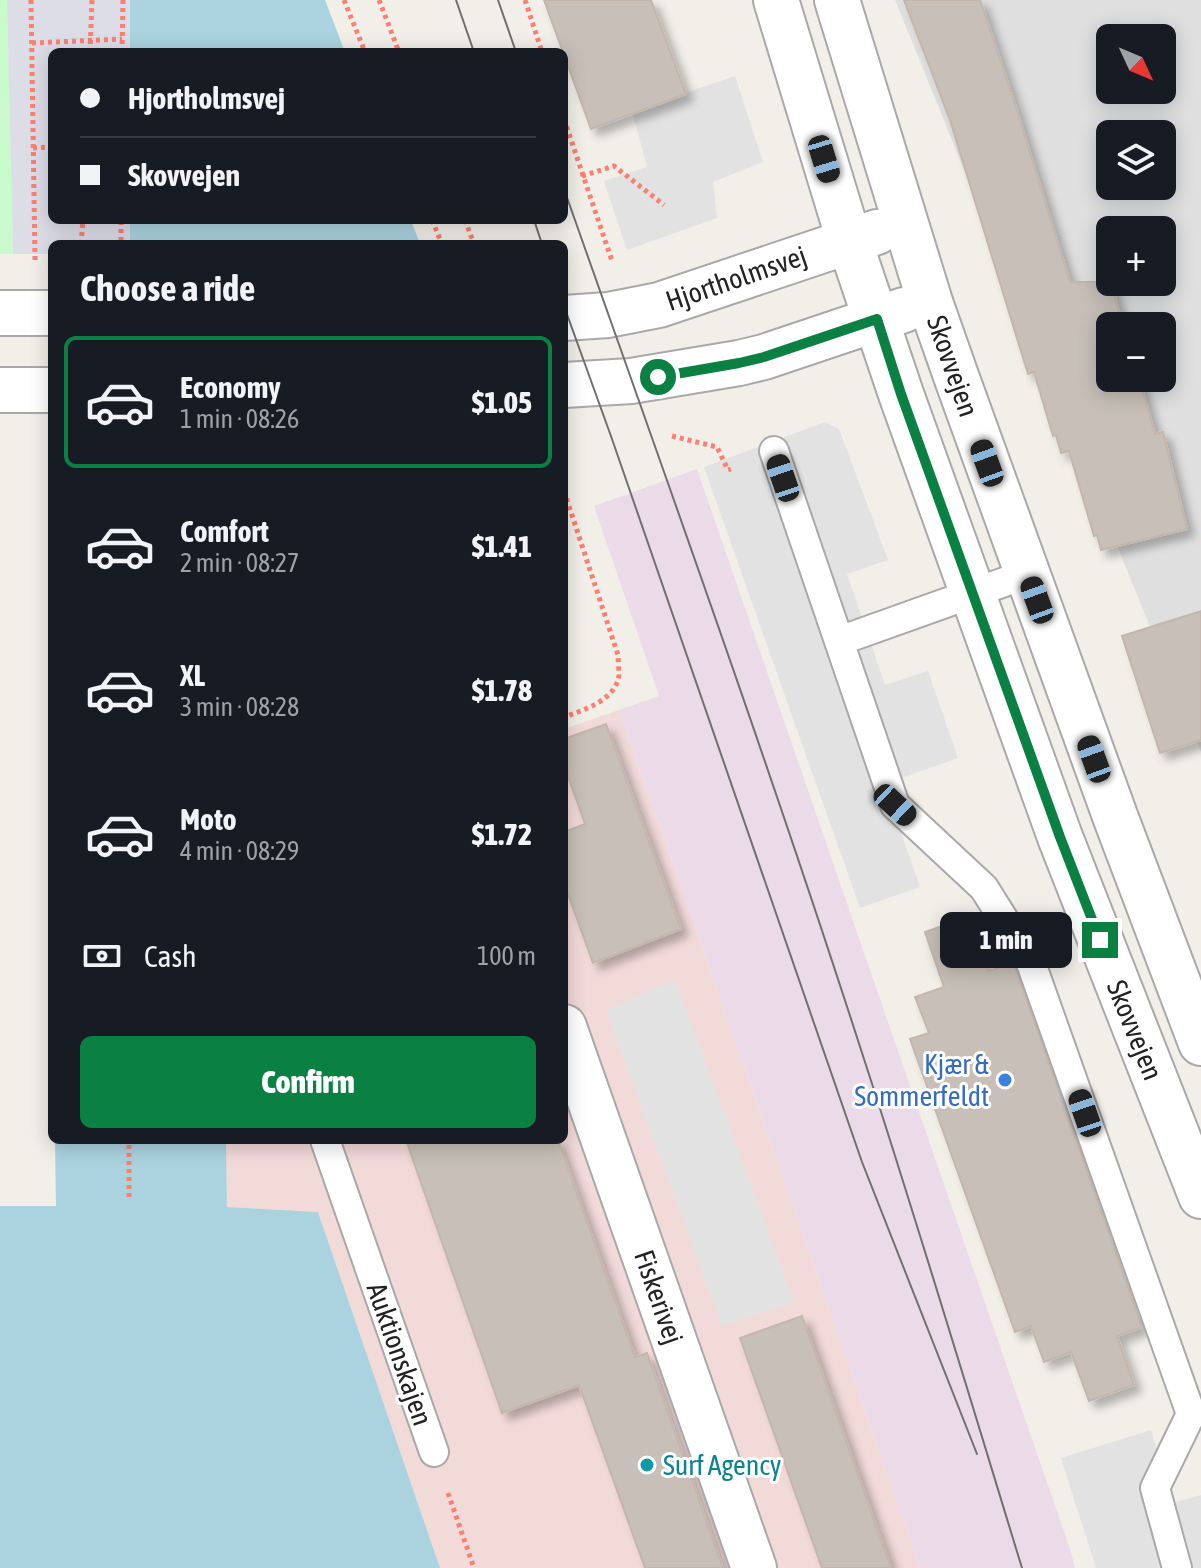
<!DOCTYPE html>
<meta charset="utf-8">
<style>
:root{--surface:#171b24;--page:#20242c;--text:#f1f3f6;--muted:#9ea1a6;--line:#363941;--accent:#0b8043}
body{margin:0;font-family:"Asap Condensed",sans-serif;background:var(--page);color:var(--text);height:100vh;display:flex;flex-direction:column;font-size:30px;white-space:nowrap}
*{box-sizing:border-box;margin:0}
p{font-size:26px;color:var(--muted)}
.icon{flex:none;width:44px;height:44px;fill:none;stroke:currentColor;stroke-width:2;stroke-linecap:round;stroke-linejoin:round}
.map{position:relative;flex:1;overflow:hidden}
.side{position:absolute;left:48px;top:240px;width:520px;height:904px;display:flex;flex-direction:column;background:var(--surface);border-radius:12px;box-shadow:0 4px 20px #0003}
.side>*{flex:none}
.banner{position:absolute;left:48px;top:48px;width:520px;height:176px;border-radius:12px;box-shadow:0 4px 20px #0003;display:grid;align-content:center;height:176px;padding:0 32px;background:var(--surface)}
.needle{width:52px;rotate:134deg}
.buttons{position:absolute;left:1096px;top:24px;display:grid;gap:16px}
.buttons a{display:grid;place-items:center;width:80px;height:80px;border-radius:12px;background:var(--surface);box-shadow:0 4px 20px #0003;font-size:40px}
.end{position:absolute;width:36px;height:36px;margin:-18px;border:10px solid #0b8043;background:#fff;box-shadow:0 0 0 4px #fff}
.from{border-radius:50%}
.bubble{position:absolute;height:56px;border-radius:12px;background:var(--surface);box-shadow:0 4px 20px #0003;font-size:26px;font-weight:800;line-height:56px;text-align:center}
.car{position:absolute;width:24px;height:48px;margin:-24px -12px;border-radius:10px;box-shadow:0 0 6px 2px #0007;background:linear-gradient(#222 24%,#8ab4d8 0 40%,#222 0 76%,#8ab4d8 0 86%,#222 0)}
.banner b{display:flex;align-items:center;gap:28px;height:76px;font-size:30px}
.banner b+b{border-top:2px solid var(--line)}
.banner i{width:20px;height:20px;background:var(--text)}
ul{padding:0;list-style:none}
li{display:flex;align-items:center;gap:24px;height:132px;margin:0 16px 12px;padding:0 16px;border:4px solid transparent;border-radius:12px}
li div{flex:1}
li b{display:block;font-size:30px}
li em{font-style:normal;font-weight:800}
li.current{border-color:var(--accent)}
li>.icon{width:72px;height:72px;stroke-width:1.5}
h2{padding:0 32px;font-size:36px;line-height:96px}
.pay{display:flex;align-items:center;gap:20px;height:88px;padding:0 32px;font-size:30px}
.pay p{margin-inline-start:auto}
.cta{display:flex;gap:16px;margin-top:auto;padding:16px 32px}
.cta a{flex:1;height:92px;border-radius:12px;background:var(--accent);color:#fff;font-size:32px;font-weight:800;line-height:92px;text-align:center}
.map>svg:first-child{display:block}
.residential{fill:#e0dfdf;fill-rule:evenodd}
.commercial{fill:#f2dad9}
.industrial{fill:#ebdbe8}
.park{fill:#c8facc}
.parking{fill:#e2e2e2}
.plaza{fill:#dddde8}
.water{fill:#aad3df}
.building{fill:#c7bfb8;stroke:#c4b6ab;stroke-width:2;filter:url(#shadow)}
.lines{fill:none;stroke-linecap:round;stroke-linejoin:round}
.service-casing{stroke:#a9a9a9;stroke-width:32}
.minor-casing{stroke:#a9a9a9;stroke-width:48}
.tertiary-casing{stroke:#a9a9a9;stroke-width:48}
.path{stroke:#fa8072;stroke-width:5;stroke-dasharray:4 4;stroke-linecap:butt}
.service{stroke:#fff;stroke-width:28}
.minor{stroke:#fff;stroke-width:44}
.tertiary{stroke:#fff;stroke-width:44}
.tram{stroke:#707070;stroke-width:2}
.route{stroke:#0b8043;stroke-width:10}
.shop-dot{fill:#3f7fe0;stroke:#fff;stroke-width:3}
.culture-dot{fill:#0f9aa8;stroke:#fff;stroke-width:3}
.labels{text-anchor:middle;stroke-width:6;stroke-linejoin:round;paint-order:stroke}
.street-label{font-size:28px;fill:#222;stroke:#fff}
.shop-label{font-size:28px;fill:#366cbe;stroke:#fff;text-anchor:end}
.culture-label{font-size:28px;fill:#0d838f;stroke:#fff;text-anchor:start}
</style>
<div class="map">
<svg width="1201" height="1568" viewBox="0 0 1201 1568">
<defs>
<filter id="shadow"><feDropShadow dx="7" dy="7" stdDeviation="4" flood-color="#0004"/></filter>
</defs>
<rect width="100%" height="100%" fill="#f2efe9"/>
<path class="residential" d="M895 0H1201V752ZM1110 38H1162V90H1110ZM1110 134H1162V186H1110ZM1110 230H1162V282H1110ZM1110 326H1162V378H1110Z"/>
<path class="commercial" d="M619 710 920 1568H440L318 1212 227 1207 226 1140H564V729Z"/>
<path class="industrial" d="M697 469 1070 1549 1075 1568H920L619 710 659 696 594 506Z"/>
<path class="park" d="M0 0H7L13 254H0Z"/>
<path class="parking" d="M735 76 763 162 713 182 717 218 627 250 604 181 647 167 632 111Z
M825 422 839 429 888 560 847 574 885 685 928 671 958 758 884 784 920 887 860 908 704 467Z
M675 980 794 1302 722 1326 606 1010Z
M1151 1430 1173 1503 1201 1495V1568H1096L1061 1458Z"/>
<path class="plaza" d="M7 0H130V52H52V220H130V244H52V254H13Z"/>
<path class="water" d="M130 0H325L345 52H130Z
M130 220H411L420 244H130Z
M55 1140H226L227 1207 318 1212 440 1568H0V1206H56Z"/>
<path class="building" d="M544 0H651L686 94 591 129Z
M904 0H980L1014 101 1070 282H1111L1123 326H1110V378H1139L1155 434 1163 432 1187 529 1101 550 1097 535 1094 536 1069 451 1061 453 1056 435 1053 436 1034 372 1028 374 950 120Z
M1201 611V740L1160 753 1122 636Z
M606 724 681 929 593 963 564 883V832L585 824 564 765V739Z
M970 916 989 971 1011 963 1016 970 1142 1327 1117 1336 1134 1385 1089 1401 1071 1352 1044 1362 1031 1326 1015 1332 910 1039 929 1033 915 997 944 987 925 932Z
M406 1140H558L635 1357 647 1353 723 1568H645L579 1385 502 1413Z
M802 1316 891 1568H822L740 1338Z"/>
<g class="lines">
<g class="service-casing">
<path id="service" d="M774 451 895 805 984 888 1031 963 1191 1414 1155 1488 1177 1568
M839 641 1027 574
M325 1140 434 1452"/>
</g>
<g class="minor-casing">
<path id="minor" d="M564 1027 754 1568"/>
</g>
<g class="tertiary-casing">
<path id="tertiary" d="M776 0 849 240 901 394 1060 837 1201 1196
M837 0 930 302 956 376 1115 816 1201 1043
M0 313H52
M564 318 608 315 659 305 877 232
M564 385 631 381 739 363 764 357 904 310
M0 390H52"/>
</g>
<path class="path" d="M31 0 35 260
M344 0 365 52
M379 0 399 52
M525 0 542 52
M32 43 122 39
M90 52 92 0
M122 52 123 0
M564 119 612 261
M33 148 52 147
M582 176 614 166 664 205
M432 220 442 244
M465 220 474 244
M121 241V220
M81 244 83 220
M672 436 717 447 728 470 731 469
M564 491 618 655C618 661 619 669 619 675 616 700 584 710 564 717
M129 1197V1140
M448 1493 474 1568"/>
<use href="#service" class="service"/>
<use href="#minor" class="minor"/>
<use href="#tertiary" class="tertiary"/>
<path class="tram" d="M456 0 474 52
M498 0 516 52
M564 189C666 478 770 767 864 1059 919 1228 970 1398 1022 1568
M534 220 542 244
M564 306 612 439 862 1162 977 1454"/>
</g>
<g class="lines">
<path class="route" d="M658 377 739 363 764 357 877 319 901 394 1060 837 1100 940"/>
</g>
<circle class="shop-dot" cx="1005" cy="1080" r="8"/>
<circle class="culture-dot" cx="647" cy="1465" r="8"/>
<g class="labels">
<g class="street-label">
<text transform="translate(736 278) rotate(-19)" y="10">Hjortholmsvej</text>
<text transform="translate(953 366) rotate(71)" y="10">Skovvejen</text>
<text transform="translate(1135 1030) rotate(68)" y="10">Skovvejen</text>
<text transform="translate(659 1297) rotate(71)" y="10">Fiskerivej</text>
<text transform="translate(400 1354) rotate(71)" y="10">Auktionskajen</text>
</g>
<g class="shop-label">
<text x="989" y="1074">Kjær &amp;<tspan x="989" dy="32">Sommerfeldt</tspan></text>
</g>
<g class="culture-label">
<text x="663" y="1475">Surf Agency</text>
</g>
</g>
</svg>
<div class="buttons">
<a><svg class="needle" viewBox="-14 -14 28 28"><path d="M0-13l5 13h-10z" fill="#e53935"/><path d="M0 13l5-13h-10z" fill="#9ea1a6"/></svg></a>
<a><svg class="icon" aria-label="layers" viewBox="0 0 24 24"><path d="M12 4l9 5-9 5-9-5zM3 14l9 5 9-5"/></svg></a>
<a>+</a>
<a>−</a>
</div>
<i class="end from" style="left:658px;top:377px"></i>
<i class="end" style="left:1100px;top:940px"></i>
<div class="bubble" style="left:940px;top:912px;width:132px">1 min</div>
<i class="car" style="left:824px;top:159px;rotate:163deg"></i>
<i class="car" style="left:987px;top:463px;rotate:340deg"></i>
<i class="car" style="left:783px;top:478px;rotate:341deg"></i>
<i class="car" style="left:1037px;top:600px;rotate:340deg"></i>
<i class="car" style="left:1094px;top:759px;rotate:340deg"></i>
<i class="car" style="left:895px;top:805px;rotate:133deg"></i>
<i class="car" style="left:1085px;top:1113px;rotate:341deg"></i>
<div class="banner">
<b><i class="from"></i>Hjortholmsvej</b>
<b><i></i>Skovvejen</b>
</div>
<section class="side">
<h2>Choose a ride</h2>
<ul>
<li class="current"><svg class="icon" aria-label="car" viewBox="0 0 24 24"><path d="M5 17H2v-5l4-1 3-4h7l3 4 3 1v5h-3M9 17h6M6 11h13"/><circle cx="7" cy="17" r="2"/><circle cx="17" cy="17" r="2"/></svg><div><b>Economy</b><p>1 min · 08:26</p></div><em>$1.05</em></li>
<li><svg class="icon" aria-label="car" viewBox="0 0 24 24"><path d="M5 17H2v-5l4-1 3-4h7l3 4 3 1v5h-3M9 17h6M6 11h13"/><circle cx="7" cy="17" r="2"/><circle cx="17" cy="17" r="2"/></svg><div><b>Comfort</b><p>2 min · 08:27</p></div><em>$1.41</em></li>
<li><svg class="icon" aria-label="car" viewBox="0 0 24 24"><path d="M5 17H2v-5l4-1 3-4h7l3 4 3 1v5h-3M9 17h6M6 11h13"/><circle cx="7" cy="17" r="2"/><circle cx="17" cy="17" r="2"/></svg><div><b>XL</b><p>3 min · 08:28</p></div><em>$1.78</em></li>
<li><svg class="icon" aria-label="car" viewBox="0 0 24 24"><path d="M5 17H2v-5l4-1 3-4h7l3 4 3 1v5h-3M9 17h6M6 11h13"/><circle cx="7" cy="17" r="2"/><circle cx="17" cy="17" r="2"/></svg><div><b>Moto</b><p>4 min · 08:29</p></div><em>$1.72</em></li>
</ul>
<div class="pay"><svg class="icon" aria-label="cash" viewBox="0 0 24 24"><path d="M3 7h18v10H3z"/><circle cx="12" cy="12" r="2"/></svg>Cash<p>100 m</p></div>
<div class="cta"><a>Confirm</a></div>
</section>
</div>
